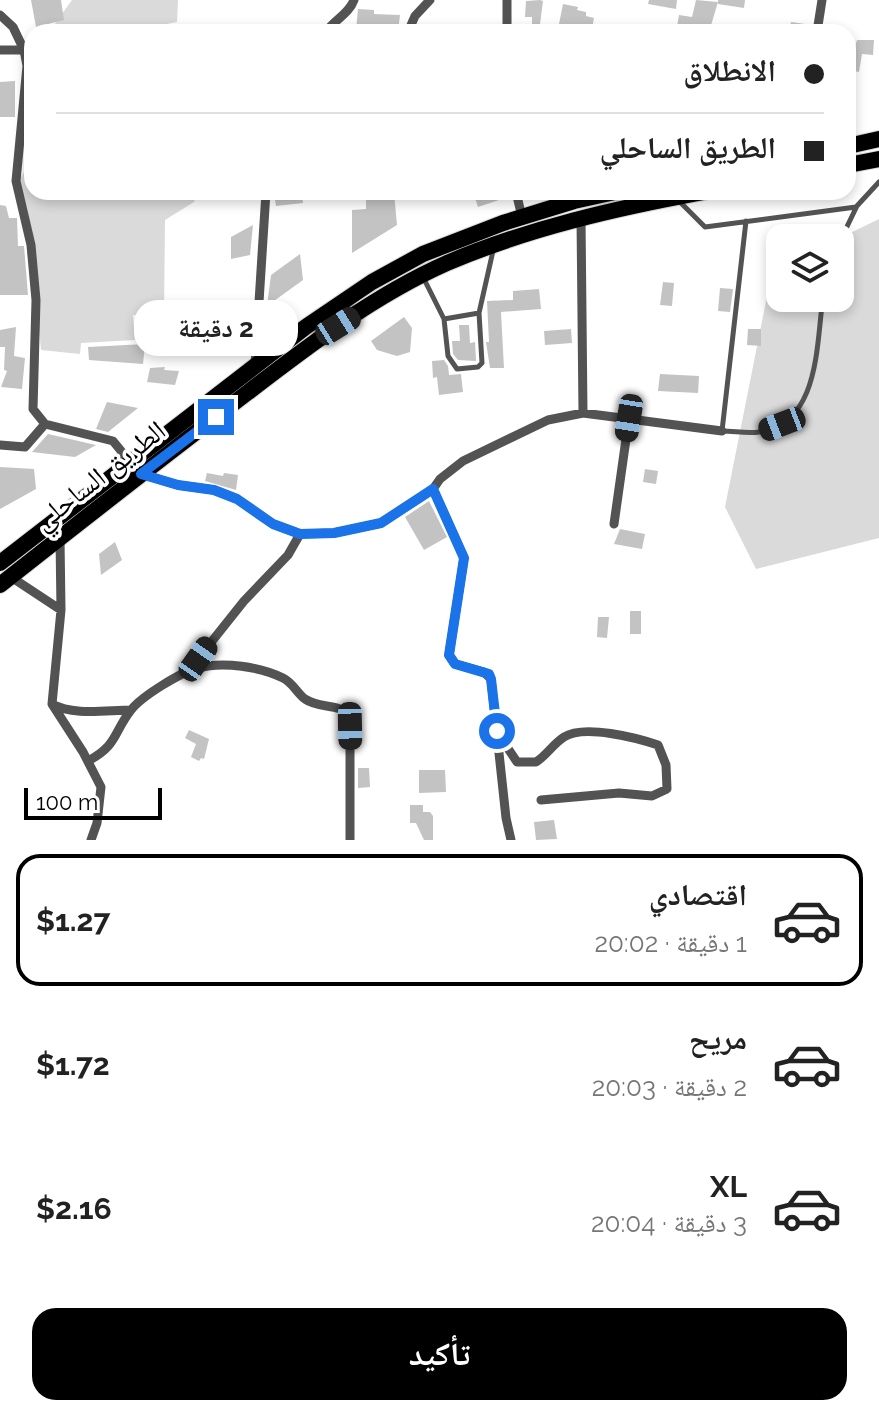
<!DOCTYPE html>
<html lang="ar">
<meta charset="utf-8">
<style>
:root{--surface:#fff;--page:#f2f2f2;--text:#222;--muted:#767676;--line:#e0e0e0;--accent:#000}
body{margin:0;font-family:Raleway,"Noto Naskh Arabic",sans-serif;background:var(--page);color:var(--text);direction:rtl;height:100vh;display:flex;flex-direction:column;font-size:30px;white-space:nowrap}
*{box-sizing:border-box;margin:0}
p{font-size:26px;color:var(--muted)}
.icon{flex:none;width:44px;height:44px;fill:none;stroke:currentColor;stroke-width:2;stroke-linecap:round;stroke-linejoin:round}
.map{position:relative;height:840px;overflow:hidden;direction:ltr}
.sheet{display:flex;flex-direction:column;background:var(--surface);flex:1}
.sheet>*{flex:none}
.hud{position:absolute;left:24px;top:24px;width:832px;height:176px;border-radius:24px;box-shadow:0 4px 12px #0003;direction:rtl;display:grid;align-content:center;height:176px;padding:0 32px;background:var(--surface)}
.controls{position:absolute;left:766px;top:224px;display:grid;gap:16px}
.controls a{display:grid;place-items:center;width:88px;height:88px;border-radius:16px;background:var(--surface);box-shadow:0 4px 12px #0003;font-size:40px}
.scale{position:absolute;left:24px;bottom:20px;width:138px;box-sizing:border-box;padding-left:8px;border:4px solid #000;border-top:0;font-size:22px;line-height:28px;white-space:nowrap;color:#000;-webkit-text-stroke:6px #fff;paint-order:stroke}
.end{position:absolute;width:36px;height:36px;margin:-18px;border:10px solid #1a73e8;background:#fff;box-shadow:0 0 0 4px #fff}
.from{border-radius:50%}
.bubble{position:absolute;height:56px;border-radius:24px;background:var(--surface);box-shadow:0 4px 12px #0003;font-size:26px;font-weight:700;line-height:56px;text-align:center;direction:rtl}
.car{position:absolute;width:24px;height:48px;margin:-24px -12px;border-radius:10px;box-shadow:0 0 6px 2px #0007;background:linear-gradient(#222 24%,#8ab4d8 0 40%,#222 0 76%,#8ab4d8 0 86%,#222 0)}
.hud b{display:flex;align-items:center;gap:28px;height:76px;font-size:30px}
.hud b+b{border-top:2px solid var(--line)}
.hud i{width:20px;height:20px;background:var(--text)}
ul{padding:14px 0 0;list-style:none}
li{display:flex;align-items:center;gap:24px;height:132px;margin:0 16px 12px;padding:0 16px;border:4px solid transparent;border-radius:24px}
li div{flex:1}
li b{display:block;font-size:30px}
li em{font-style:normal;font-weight:700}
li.current{border-color:var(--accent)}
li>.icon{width:72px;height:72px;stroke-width:1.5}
.action{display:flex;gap:16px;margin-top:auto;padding:16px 32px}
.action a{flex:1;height:92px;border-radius:24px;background:var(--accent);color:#fff;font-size:32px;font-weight:700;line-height:92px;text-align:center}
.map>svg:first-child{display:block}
.green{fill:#dadada}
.building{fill:#c3c3c3}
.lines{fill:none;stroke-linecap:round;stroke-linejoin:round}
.highway-casing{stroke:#dbdbdb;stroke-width:18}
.lane{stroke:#535353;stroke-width:5}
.street{stroke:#535353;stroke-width:9}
.highway{stroke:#000;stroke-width:16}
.route{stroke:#1a73e8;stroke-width:10}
.labels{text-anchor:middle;stroke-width:7;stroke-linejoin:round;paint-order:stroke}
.street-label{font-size:28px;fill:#000;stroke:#fff}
</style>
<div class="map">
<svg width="879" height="840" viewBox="0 0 879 840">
<rect width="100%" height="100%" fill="#fff"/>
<path class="green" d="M72 0H178L177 22 156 26 155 32H49Z
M32 157V192H198L194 202 165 220 164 316 133 315 135 340 81 343 80 354 41 350 32 250 19 181Z
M879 219V538L756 569 725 507 772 271 780 267V298H840V238Z"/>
<path class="building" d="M31 0H61L64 20 36 27Z
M540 0 543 1 539 32H532V17H525L526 1Z
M649 0H677L676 9 648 4Z
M696 0 718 2 709 32H676L679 15 692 17Z
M718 0H745L744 8 718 4Z
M563 4 578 7 577 10 586 12V16L594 18 592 29 559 24Z
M358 9 374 10V14L400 15 398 32 356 30Z
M791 22 805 24 804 32H789Z
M857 40H874L873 55 862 54 859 72 848 70V59H851Z
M15 81V117H0V82Z
M366 192H394L397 225 352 253V210L366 209Z
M473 192H499L502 199 478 207Z
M302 196 303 203 276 206 275 200Z
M0 205 6 206 9 218H17L18 246H24L28 295H0Z
M253 225 250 255 231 259V237Z
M300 254 303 280 267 306 271 275Z
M663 282 674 283 672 306 660 305Z
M720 288 733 289 730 312 718 311Z
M539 289 541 309 501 312 504 368H490L486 342H489L487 301 513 300V291Z
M404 317 412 328 410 352 397 356 377 350 371 341Z
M148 319 224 325 228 334H146Z
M459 325H469L470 343 475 342 476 361 458 360 453 354 452 341H460Z
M16 327 14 356 25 358 22 389 1 387 7 371 4 370 5 347H0V330Z
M571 329 572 343 545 345 544 331Z
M748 329H761V346L747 345Z
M145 344 143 364 89 360 88 347Z
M444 360 448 366 449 375 461 374 463 392 439 395 437 377 433 378 432 361Z
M165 367 164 370 179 371 175 385 147 382 150 368Z
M660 374 699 376 698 393 658 391Z
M107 402 138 408 108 432 96 429Z
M48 434 96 445 75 457 32 452Z
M0 467 34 469 36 489 0 509Z
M645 469 658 471 656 484 643 482Z
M207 473 223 476 224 473 238 475 236 490 205 481Z
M429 501 447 537 424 550 405 517Z
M620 529 645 534 642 549 614 544Z
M115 542 122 560 101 575 99 554Z
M630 611H641V634H630Z
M598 617H609L607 638 597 637Z
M189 730 209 739 204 759 201 758 199 761 191 757 196 744 185 738Z
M358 768H369L370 787 358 788Z
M419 770H445L446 792 419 793Z
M410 805H423V812H430L433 816V840H424L416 823H410Z
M554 820 557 839 536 840 534 822Z"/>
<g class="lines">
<g class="highway-casing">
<path id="highway" d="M848 146 879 139
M848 165 879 159
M0 563 307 326 372 282 423 254 503 223 574 201 615 192
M0 585C76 525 153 465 230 406 298 354 368 298 447 263 529 228 617 208 704 192"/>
</g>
<path class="lane" d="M679 201 705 227 856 207 879 182
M746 221 722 431C734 431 748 434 759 432 820 423 816 345 823 298
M840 241 856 208
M423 277 444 319 479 313 493 251
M444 319 448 356 457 369 478 367 482 363 479 313"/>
<path class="street" d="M0 15 13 27 24 50 32 49
M326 32C334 20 349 14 354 0
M408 32 415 16 430 0
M507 32V0
M817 32 822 0
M0 50H24L27 66 16 181 31 245 36 300 33 409 45 424 113 441 122 452 114 473
M516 192 522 217
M581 218 583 413
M255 365 266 192
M0 445 25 447 45 424
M141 474 178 485 214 490 237 499 273 524 300 534 334 533 381 523 433 489 440 479 463 461 548 420 583 413 722 431
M433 489 464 558 449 655 455 664 484 672 491 679 506 818 511 840
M614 524 629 418
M60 538 61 610
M11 577 61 610 52 704 83 752 101 787 97 823 91 840
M189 670 244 601 288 555 300 534
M52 704C73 716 107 710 131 710
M501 738 517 762H536C547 755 553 744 564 737 584 724 637 738 658 745L666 765 667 789 652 796 619 793 541 800
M88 761C118 745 113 733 131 710 142 696 181 672 198 668 223 661 261 667 283 678 293 683 297 693 305 699 319 709 340 703 350 716V840"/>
<use href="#highway" class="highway"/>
</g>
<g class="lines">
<path class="route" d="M216 417 141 474 178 485 214 490 237 499 273 524 300 534 334 533 381 523 433 489 464 558 449 655 455 664 489 674 491 679 497 731"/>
</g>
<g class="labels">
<g class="street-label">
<text transform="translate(99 475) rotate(-38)" y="10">الطريق الساحلي</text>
</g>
</g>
</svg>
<div class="controls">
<a><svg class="icon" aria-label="layers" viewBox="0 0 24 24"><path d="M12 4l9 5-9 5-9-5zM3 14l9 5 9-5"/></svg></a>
</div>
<div class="scale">100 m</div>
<i class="end from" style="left:497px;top:731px"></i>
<i class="end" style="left:216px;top:417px"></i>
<div class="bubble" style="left:134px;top:300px;width:164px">2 دقيقة</div>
<i class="car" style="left:338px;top:326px;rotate:58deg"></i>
<i class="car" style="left:629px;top:418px;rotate:189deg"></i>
<i class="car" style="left:782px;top:424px;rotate:249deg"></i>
<i class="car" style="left:198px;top:659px;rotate:35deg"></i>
<i class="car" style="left:350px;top:726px;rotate:179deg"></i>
<div class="hud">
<b><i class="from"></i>الانطلاق</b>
<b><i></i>الطريق الساحلي</b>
</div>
</div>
<section class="sheet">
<ul>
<li class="current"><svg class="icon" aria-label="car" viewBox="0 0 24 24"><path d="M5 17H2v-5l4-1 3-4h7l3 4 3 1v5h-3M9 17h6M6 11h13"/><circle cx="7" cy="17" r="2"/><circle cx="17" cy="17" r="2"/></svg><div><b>اقتصادي</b><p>1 دقيقة · 20:02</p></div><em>$1.27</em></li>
<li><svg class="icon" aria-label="car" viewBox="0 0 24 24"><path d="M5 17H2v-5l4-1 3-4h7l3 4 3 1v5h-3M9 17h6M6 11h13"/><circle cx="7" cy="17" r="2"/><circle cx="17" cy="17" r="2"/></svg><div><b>مريح</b><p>2 دقيقة · 20:03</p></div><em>$1.72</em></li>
<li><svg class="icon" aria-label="car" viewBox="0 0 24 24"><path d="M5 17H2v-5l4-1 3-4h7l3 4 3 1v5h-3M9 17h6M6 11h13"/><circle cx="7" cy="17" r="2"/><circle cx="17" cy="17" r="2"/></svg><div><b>XL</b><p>3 دقيقة · 20:04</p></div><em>$2.16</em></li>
</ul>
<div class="action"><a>تأكيد</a></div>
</section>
